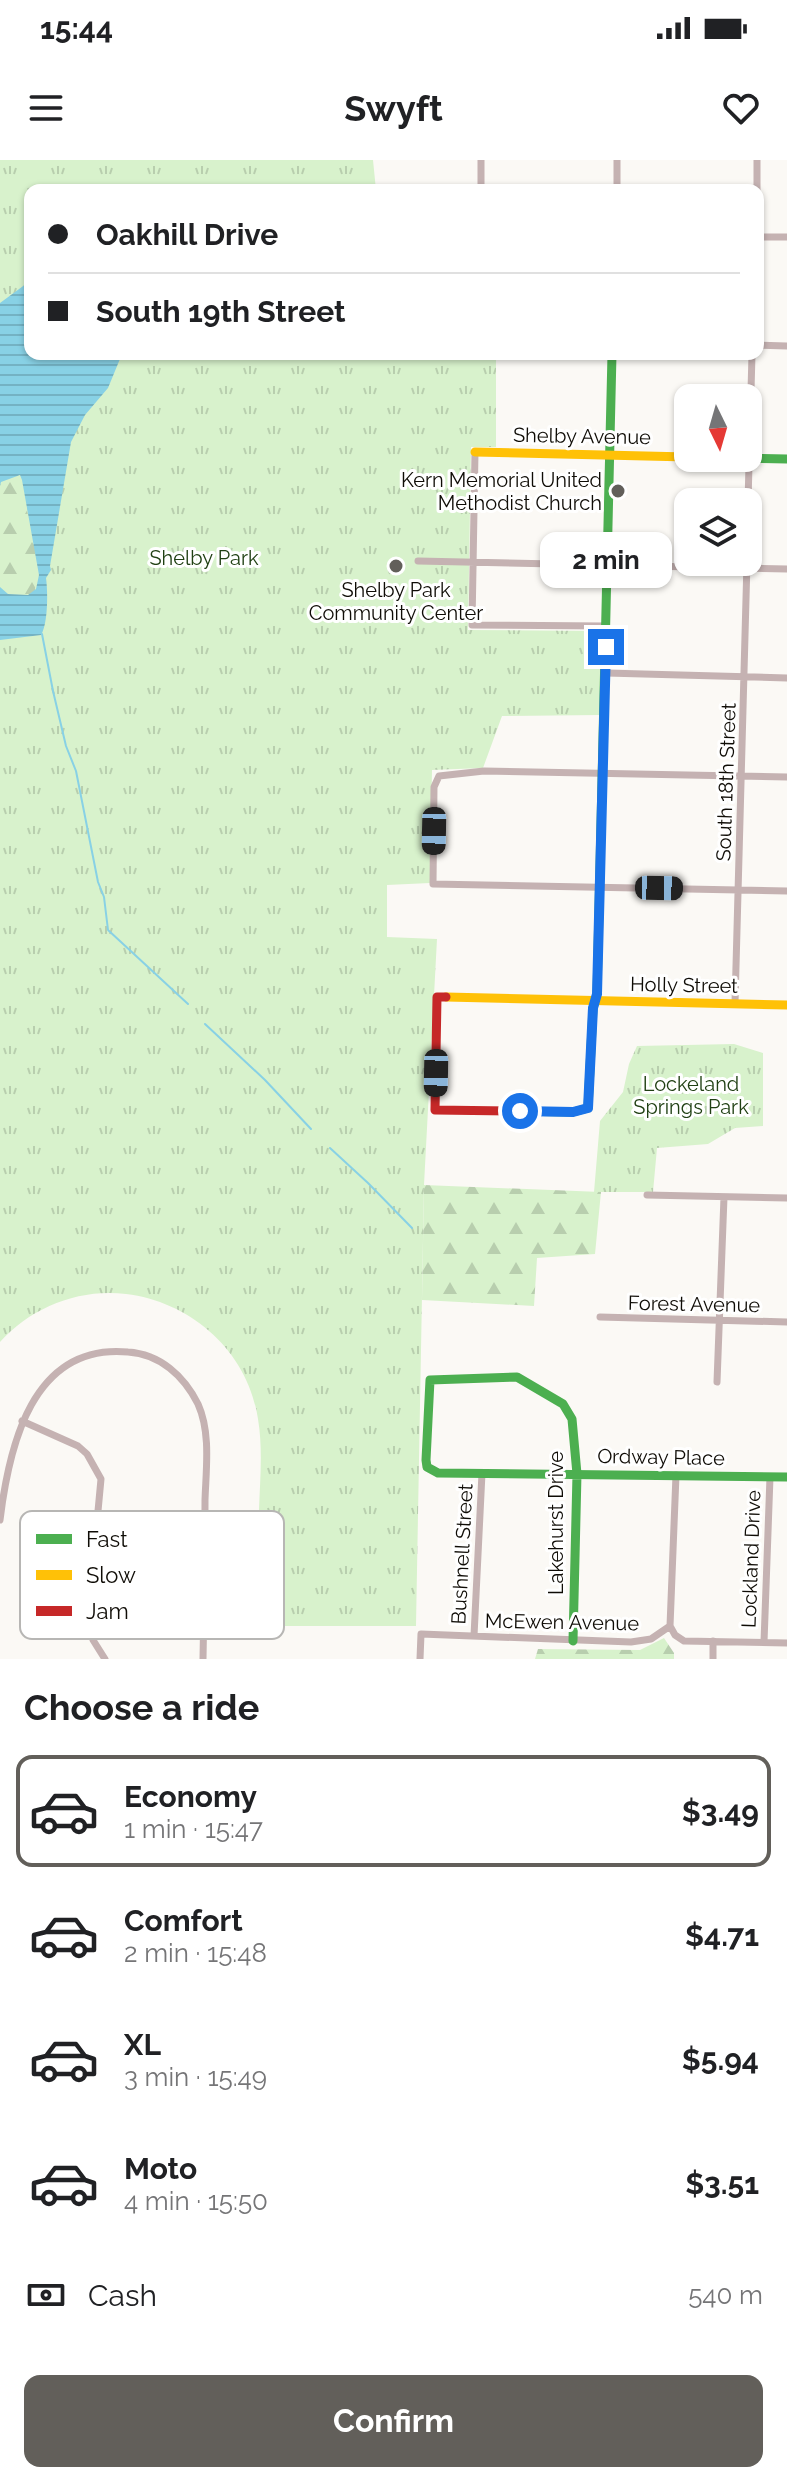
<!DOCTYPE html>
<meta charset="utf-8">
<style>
:root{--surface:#fff;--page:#f6f6f6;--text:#202124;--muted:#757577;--line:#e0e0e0;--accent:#625f5a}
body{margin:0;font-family:Raleway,sans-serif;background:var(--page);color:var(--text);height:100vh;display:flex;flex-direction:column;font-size:30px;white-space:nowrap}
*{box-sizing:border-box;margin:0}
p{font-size:26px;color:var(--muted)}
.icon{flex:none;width:44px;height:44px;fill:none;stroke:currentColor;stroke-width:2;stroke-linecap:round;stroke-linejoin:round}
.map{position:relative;height:1499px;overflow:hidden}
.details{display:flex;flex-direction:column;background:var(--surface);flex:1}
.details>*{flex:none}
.banner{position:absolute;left:24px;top:24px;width:740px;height:176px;border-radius:16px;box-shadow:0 2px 6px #0004;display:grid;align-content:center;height:176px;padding:0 24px;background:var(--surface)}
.needle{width:52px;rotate:175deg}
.buttons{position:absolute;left:674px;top:224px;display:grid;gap:16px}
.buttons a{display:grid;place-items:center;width:88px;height:88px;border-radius:16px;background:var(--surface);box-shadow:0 2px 6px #0004;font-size:40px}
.end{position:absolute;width:36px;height:36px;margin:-18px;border:10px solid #1a73e8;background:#fff;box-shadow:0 0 0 4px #fff}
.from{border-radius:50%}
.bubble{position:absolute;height:56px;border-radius:16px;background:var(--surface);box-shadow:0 2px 6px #0004;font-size:26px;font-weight:700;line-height:56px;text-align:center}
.car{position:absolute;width:24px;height:48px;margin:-24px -12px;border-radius:10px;box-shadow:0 0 6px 2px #0007;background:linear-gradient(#222 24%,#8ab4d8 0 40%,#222 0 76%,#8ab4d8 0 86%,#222 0)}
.banner b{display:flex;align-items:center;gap:28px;height:76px;font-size:30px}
.banner b+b{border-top:2px solid var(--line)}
.banner i{width:20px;height:20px;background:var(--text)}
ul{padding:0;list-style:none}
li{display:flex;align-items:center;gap:24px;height:112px;margin:0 16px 12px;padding:0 8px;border:4px solid transparent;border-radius:16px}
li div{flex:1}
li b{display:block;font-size:30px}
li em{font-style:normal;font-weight:700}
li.active{border-color:var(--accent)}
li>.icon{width:72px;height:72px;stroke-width:1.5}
h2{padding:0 24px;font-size:36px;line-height:96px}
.pay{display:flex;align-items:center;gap:20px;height:88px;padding:0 24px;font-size:30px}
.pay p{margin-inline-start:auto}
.button{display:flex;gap:16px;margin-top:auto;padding:16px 24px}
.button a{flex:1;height:92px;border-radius:16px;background:var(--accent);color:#fff;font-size:32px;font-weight:700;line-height:92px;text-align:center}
.status{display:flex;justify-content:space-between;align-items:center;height:56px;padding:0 40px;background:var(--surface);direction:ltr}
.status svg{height:22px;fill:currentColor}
header{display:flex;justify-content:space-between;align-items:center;height:104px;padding:0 24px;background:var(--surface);font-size:36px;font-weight:700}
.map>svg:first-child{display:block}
.grass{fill:url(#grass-tufts)}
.forest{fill:url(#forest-firs)}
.water{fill:url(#water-rules)}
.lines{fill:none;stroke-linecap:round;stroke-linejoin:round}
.stream{stroke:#88d1e5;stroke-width:2}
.street{stroke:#c5b2b2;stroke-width:7}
.fast{stroke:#4caf50;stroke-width:9}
.slow{stroke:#ffc107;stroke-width:9}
.jam{stroke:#c62828;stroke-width:9}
.route{stroke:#1a73e8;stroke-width:10}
.poi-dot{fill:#625f5a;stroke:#fff;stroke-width:3}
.labels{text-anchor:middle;stroke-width:6;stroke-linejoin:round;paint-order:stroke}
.street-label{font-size:20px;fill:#0f0c06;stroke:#fff}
.poi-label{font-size:20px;fill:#0f0c06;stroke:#fff;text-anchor:end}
.park-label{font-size:20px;fill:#204013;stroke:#fff}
.key{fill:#fff;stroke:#b7b6b4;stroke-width:2}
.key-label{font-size:22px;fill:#0f0c06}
</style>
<div class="status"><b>15:44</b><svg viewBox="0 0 49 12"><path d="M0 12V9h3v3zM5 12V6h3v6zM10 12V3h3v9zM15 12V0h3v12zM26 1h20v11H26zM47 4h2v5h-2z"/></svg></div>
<header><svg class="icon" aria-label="menu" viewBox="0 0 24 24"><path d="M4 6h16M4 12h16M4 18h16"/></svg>Swyft<svg class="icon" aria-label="heart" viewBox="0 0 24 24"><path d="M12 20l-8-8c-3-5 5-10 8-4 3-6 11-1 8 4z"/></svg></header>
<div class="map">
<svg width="787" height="1499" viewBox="0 0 787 1499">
<defs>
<pattern id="grass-tufts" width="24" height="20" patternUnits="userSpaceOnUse" patternTransform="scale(2)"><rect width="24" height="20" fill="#d8f2cc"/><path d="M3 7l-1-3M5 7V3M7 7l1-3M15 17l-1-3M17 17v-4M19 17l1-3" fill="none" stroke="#b8ceae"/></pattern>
<pattern id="forest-firs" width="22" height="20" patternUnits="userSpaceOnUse" patternTransform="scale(2)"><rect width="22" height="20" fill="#d8f2cc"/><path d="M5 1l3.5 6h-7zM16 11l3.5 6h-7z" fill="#b8ceae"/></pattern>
<pattern id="water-rules" width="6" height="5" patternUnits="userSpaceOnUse" patternTransform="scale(2)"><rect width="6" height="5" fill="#88d1e5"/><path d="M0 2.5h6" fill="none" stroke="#74b2c3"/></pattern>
</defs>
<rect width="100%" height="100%" fill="#fbf9f5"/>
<path class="grass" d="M0 0H373L376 30H30V194H496V287H471L468 470 601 471 600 555 502 556 483 608 432 610 430 723 387 725V777L437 779 424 1025 416 1466H258C258 1428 259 1389 259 1350 260 1320 263 1289 258 1259 248 1192 192 1142 126 1134 80 1128 31 1147 0 1182Z
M734 884 763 893V966L735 968 708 984 657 988 653 1032H594L600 961 623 932 629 904 637 886Z"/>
<path class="forest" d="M20 315 38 405 39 415 33 433C22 438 9 436 0 427V326L1 322Z
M424 1025 601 1032 595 1094 537 1098 534 1146 422 1140Z
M664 1478 674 1493V1499H535L538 1489 640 1490Z"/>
<path class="water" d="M30 121V194H122L108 228 85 255 71 282 50 406 51 410 46 418C48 432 48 464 41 475L0 480V427L8 434 28 435 36 429 39 415 22 320 20 315 1 322 0 326V143Z"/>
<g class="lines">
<path class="stream" d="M42 474 53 531 66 586 76 611 98 722 104 737 108 770 188 844
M205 864 265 920 311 969
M330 988 368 1023 412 1068"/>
<path class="street" d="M481 0V30
M617 30V0
M757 30V0
M758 77H787
M758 185 787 186
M475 292 472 465 606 466
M748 342 752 194
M418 401 787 409
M606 513 787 518
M787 617 484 611 439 616 434 627 433 724 787 731
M735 843 747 402
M647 1035 787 1038
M600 1157 787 1162
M717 1222 724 1037
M22 1261 78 1286 87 1294 101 1319 88 1458 93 1480 105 1499
M0 1360C9 1286 32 1183 128 1192 160 1194 184 1216 198 1244 211 1273 206 1309 205 1340 205 1393 204 1446 203 1499
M670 1466 676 1315
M474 1476 482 1313
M713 1481V1499
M764 1482 770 1317
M420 1499 421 1474 631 1482 651 1479 670 1466 675 1475 684 1481 787 1483"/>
<path class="fast" d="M730 298 787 299
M511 951 573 952 588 948 593 848 597 834 612 194
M573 1481 577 1314 572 1259 563 1244 517 1217 430 1220 426 1300 427 1307 438 1313 787 1317"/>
<path class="slow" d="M475 292 688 297
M446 837 787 845"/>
<path class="jam" d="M446 837H437L435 950 511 951"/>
</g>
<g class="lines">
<path class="route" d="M520 951 573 952 588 948 593 848 597 834 606 487"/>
</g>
<g class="poi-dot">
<circle cx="618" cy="331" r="8"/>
<circle cx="396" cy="406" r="8"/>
</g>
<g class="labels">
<g class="street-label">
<text transform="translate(582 276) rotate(1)" y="7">Shelby Avenue</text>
<text transform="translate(726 622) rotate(-88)" y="7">South 18th Street</text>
<text transform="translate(684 825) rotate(1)" y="7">Holly Street</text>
<text transform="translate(694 1144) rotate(1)" y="7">Forest Avenue</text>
<text transform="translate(661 1297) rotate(1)" y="7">Ordway Place</text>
<text transform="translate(556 1363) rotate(-90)" y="7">Lakehurst Drive</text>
<text transform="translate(462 1394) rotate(-87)" y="7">Bushnell Street</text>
<text transform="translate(751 1399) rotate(-88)" y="7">Lockland Drive</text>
<text transform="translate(562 1462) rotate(1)" y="7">McEwen Avenue</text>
</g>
<g class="poi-label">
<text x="602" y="327">Kern Memorial United<tspan x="602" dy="23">Methodist Church</tspan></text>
<text x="396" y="437" text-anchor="middle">Shelby Park<tspan x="396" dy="23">Community Center</tspan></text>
</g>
<g class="park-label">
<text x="204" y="405">Shelby Park</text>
<text x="691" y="931">Lockeland<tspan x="691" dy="23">Springs Park</tspan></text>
</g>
</g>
<rect x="20" y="1351" width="264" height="128" rx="12" class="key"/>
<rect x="36" y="1374" width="36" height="10" fill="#4caf50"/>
<rect x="36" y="1410" width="36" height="10" fill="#ffc107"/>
<rect x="36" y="1446" width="36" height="10" fill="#c62828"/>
<g class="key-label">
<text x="86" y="1387">Fast</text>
<text x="86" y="1423">Slow</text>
<text x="86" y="1459">Jam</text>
</g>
</svg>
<div class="buttons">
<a><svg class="needle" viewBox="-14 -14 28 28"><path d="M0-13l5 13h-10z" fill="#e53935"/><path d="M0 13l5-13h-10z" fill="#757577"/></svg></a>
<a><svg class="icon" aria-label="layers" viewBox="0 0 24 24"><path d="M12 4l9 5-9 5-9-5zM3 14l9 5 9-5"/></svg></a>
</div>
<i class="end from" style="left:520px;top:951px"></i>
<i class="end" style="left:606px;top:487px"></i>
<div class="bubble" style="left:540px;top:372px;width:132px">2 min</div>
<i class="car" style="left:434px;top:671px;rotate:181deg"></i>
<i class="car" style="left:659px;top:728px;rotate:91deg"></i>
<i class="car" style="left:436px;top:913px;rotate:181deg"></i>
<div class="banner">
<b><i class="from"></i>Oakhill Drive</b>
<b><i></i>South 19th Street</b>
</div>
</div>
<section class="details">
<h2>Choose a ride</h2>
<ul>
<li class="active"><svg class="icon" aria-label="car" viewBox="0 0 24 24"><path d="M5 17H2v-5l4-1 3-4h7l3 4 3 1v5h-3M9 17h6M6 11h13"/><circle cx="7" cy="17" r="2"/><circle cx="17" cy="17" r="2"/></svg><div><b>Economy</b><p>1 min · 15:47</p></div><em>$3.49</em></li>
<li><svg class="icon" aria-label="car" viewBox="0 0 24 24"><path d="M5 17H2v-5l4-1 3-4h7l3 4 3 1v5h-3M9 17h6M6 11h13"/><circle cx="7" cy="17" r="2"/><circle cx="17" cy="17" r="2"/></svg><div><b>Comfort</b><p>2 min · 15:48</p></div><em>$4.71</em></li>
<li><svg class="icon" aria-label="car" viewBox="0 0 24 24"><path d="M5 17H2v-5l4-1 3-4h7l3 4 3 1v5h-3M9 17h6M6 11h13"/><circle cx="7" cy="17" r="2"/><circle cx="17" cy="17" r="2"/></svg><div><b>XL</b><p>3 min · 15:49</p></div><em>$5.94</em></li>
<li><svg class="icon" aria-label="car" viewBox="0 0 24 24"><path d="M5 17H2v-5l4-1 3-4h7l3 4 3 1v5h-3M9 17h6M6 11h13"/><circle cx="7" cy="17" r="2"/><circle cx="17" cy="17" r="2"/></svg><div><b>Moto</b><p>4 min · 15:50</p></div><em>$3.51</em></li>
</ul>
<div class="pay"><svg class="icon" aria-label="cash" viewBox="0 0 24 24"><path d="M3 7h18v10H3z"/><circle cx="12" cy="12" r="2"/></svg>Cash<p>540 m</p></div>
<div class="button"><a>Confirm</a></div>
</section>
